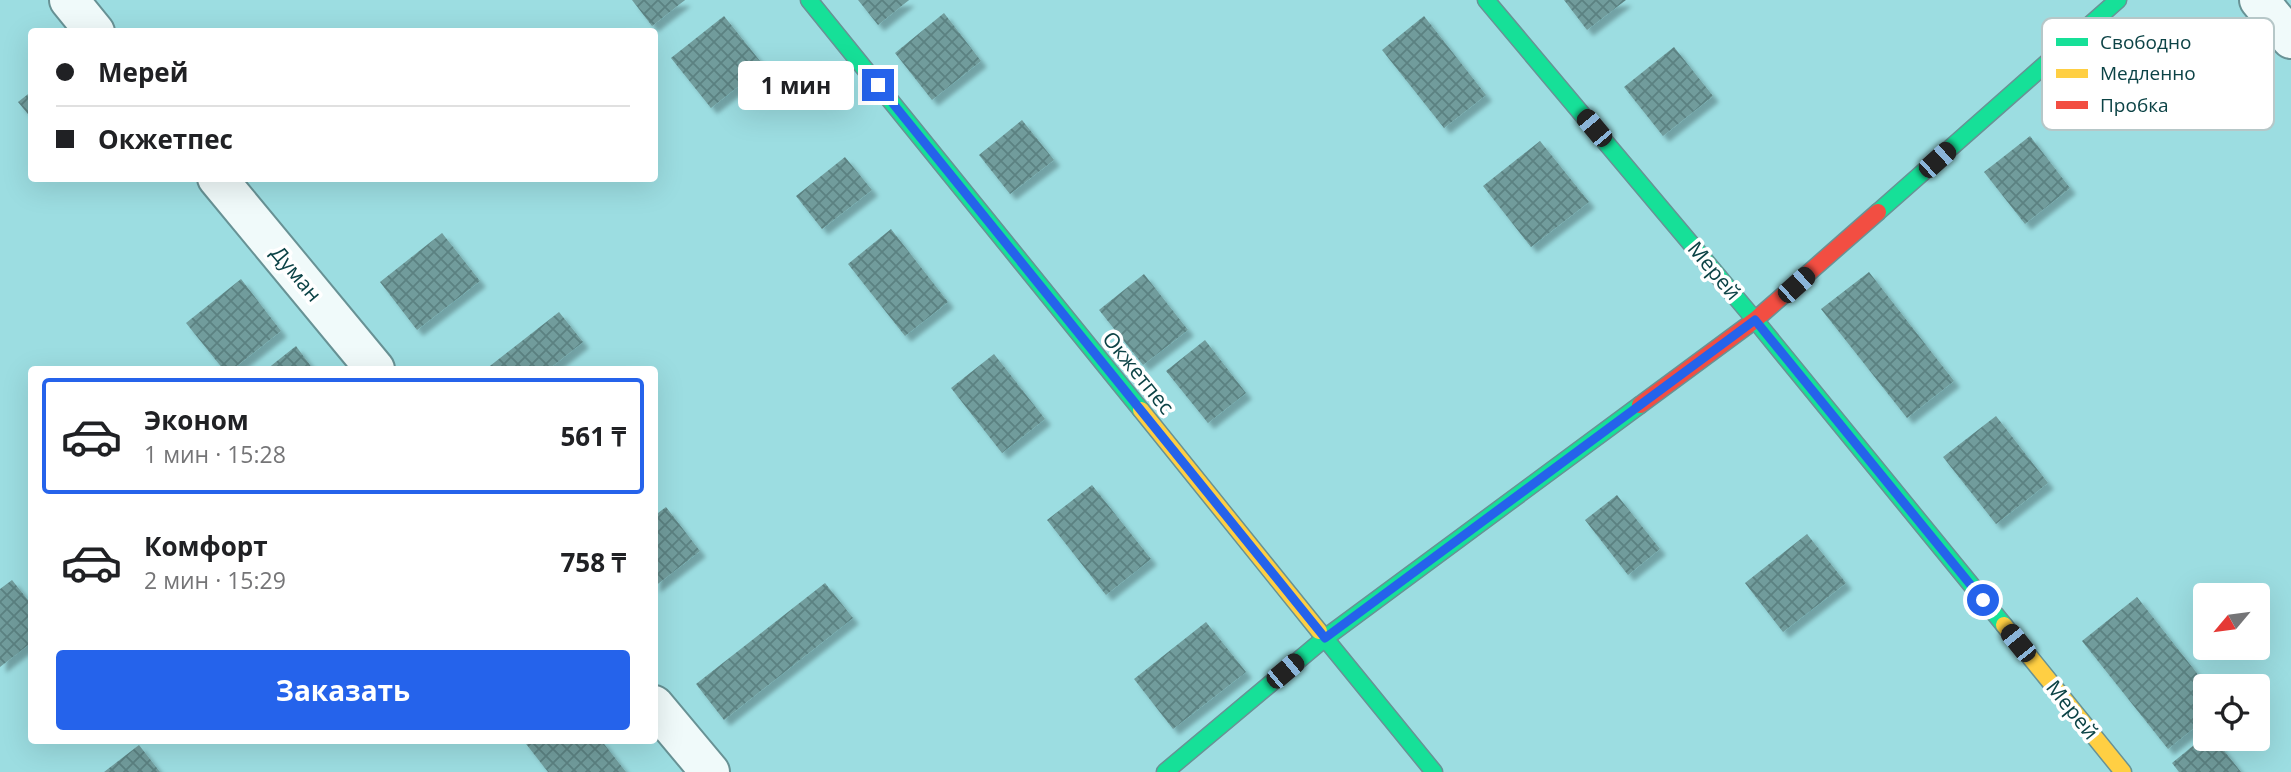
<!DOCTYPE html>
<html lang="ru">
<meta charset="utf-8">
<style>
:root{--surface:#fff;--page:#f6f6f6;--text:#202124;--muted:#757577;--line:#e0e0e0;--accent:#2563eb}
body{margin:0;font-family:"Open Sans",sans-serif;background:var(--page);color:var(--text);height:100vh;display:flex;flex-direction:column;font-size:26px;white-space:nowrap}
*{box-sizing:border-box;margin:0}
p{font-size:23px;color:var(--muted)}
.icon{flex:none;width:38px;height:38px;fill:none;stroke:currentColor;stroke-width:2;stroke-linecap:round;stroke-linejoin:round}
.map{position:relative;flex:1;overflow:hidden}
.sheet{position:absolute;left:28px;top:366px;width:630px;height:378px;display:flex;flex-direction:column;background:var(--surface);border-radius:7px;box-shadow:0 7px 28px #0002}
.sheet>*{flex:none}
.top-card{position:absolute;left:28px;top:28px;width:630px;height:154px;border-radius:7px;box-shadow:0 7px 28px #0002;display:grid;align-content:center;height:154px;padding:0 28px;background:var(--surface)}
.needle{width:46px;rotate:241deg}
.controls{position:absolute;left:2193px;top:583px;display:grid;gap:14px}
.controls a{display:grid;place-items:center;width:77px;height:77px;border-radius:7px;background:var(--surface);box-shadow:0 7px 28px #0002;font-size:35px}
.end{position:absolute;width:32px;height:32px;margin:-16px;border:9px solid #2563eb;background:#fff;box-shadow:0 0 0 4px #fff}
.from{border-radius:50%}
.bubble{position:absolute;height:49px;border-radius:7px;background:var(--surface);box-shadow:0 7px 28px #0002;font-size:23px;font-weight:700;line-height:49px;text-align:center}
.car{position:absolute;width:21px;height:42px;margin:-21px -10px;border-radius:9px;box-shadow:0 0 5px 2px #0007;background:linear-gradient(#222 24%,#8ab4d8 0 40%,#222 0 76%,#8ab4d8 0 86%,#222 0)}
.top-card b{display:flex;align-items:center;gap:24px;height:66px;font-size:26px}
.top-card b+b{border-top:2px solid var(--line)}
.top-card i{width:18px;height:18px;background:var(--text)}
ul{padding:12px 0 0;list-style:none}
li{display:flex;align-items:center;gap:21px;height:116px;margin:0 14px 10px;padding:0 14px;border:4px solid transparent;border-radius:7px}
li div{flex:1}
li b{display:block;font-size:26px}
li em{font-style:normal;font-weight:700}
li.current{border-color:var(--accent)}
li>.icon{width:63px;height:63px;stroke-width:1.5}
.cta{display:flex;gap:14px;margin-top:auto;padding:14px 28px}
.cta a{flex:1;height:80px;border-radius:7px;background:var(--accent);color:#fff;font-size:28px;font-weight:700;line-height:80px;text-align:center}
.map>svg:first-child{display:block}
.building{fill:url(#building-cross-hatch);filter:url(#shadow)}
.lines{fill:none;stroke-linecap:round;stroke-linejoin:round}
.street-casing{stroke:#689295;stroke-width:42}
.fast-casing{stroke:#689295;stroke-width:19}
.slow-casing{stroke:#689295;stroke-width:19}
.jam-casing{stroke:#689295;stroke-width:19}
.street{stroke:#f0fafa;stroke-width:38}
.fast{stroke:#16e098;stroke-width:16}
.slow{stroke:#ffcf43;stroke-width:16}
.jam{stroke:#f24e42;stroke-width:16}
.route{stroke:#2563eb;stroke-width:9}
.labels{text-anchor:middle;stroke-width:7;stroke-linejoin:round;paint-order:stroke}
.street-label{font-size:21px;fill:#0c4346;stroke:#fff}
.key{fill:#fff;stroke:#b6c7c8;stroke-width:2}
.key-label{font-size:19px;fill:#0c4346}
</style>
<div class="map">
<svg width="2291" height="772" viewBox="0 0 2291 772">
<defs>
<pattern id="building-cross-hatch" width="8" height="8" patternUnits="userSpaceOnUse" patternTransform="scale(1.75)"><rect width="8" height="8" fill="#719c9c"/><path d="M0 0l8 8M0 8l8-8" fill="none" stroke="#5b8181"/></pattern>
<filter id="shadow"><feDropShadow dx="6" dy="6" stdDeviation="2" flood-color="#0004"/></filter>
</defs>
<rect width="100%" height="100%" fill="#9cdde1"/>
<path class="building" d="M632 0H685L652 26Z
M858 0H909L878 25Z
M1564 0H1626L1587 30Z
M944 13 981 61 932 100 895 53Z
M724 16 764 66 711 108 671 58Z
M1424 16 1486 95 1444 128 1382 50Z
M1674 47 1713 96 1663 136 1624 87Z
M32 91V119L18 102Z
M1022 120 1054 160 1010 194 979 155Z
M2030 136 2070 188 2025 224 1984 172Z
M1540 141 1589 202 1531 247 1483 186Z
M845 157 872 190 822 229 796 196Z
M891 229 948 302 905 336 848 264Z
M442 233 480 281 417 330 380 282Z
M1869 272 1954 381 1907 418 1821 309Z
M1144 274 1188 330 1143 365 1099 310Z
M241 279 281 331 233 369H223L186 323Z
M559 312 583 342 549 369H486Z
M1205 340 1246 393 1208 423 1166 371Z
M296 346 313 369H267Z
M994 354 1045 419 1002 453 951 388Z
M1996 416 2048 483 1996 524 1943 457Z
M1092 485 1151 559 1106 595 1047 520Z
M1617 495 1660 549 1628 575 1585 520Z
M666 507 700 551 654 587V516Z
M1807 534 1846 583 1783 632 1745 583Z
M12 580 32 605V642L0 667V589Z
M825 583 853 618 724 720 696 684Z
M2137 597 2207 686 2205 719 2168 749 2082 641Z
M1206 622 1246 672 1173 729 1134 679Z
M2205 736V738H2214L2241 772H2179L2172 763Z
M523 740H601L626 772H548Z
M139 745 160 772H104Z"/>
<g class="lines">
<g class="street-casing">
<path id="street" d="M69 0 95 32
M2259 0 2291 39
M217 178 375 369
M654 705 710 772"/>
</g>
<g class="fast-casing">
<path id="fast" d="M809 0 1141 410
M1486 0 1755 320 2004 625
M1878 212 2118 0
M1319 631 1434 772
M1165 772 1325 638 1640 405"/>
</g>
<g class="slow-casing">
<path id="slow" d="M1141 410 1319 631
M2004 625 2123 772"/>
</g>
<g class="jam-casing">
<path id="jam" d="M1640 405 1755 320 1878 212"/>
</g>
<use href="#street" class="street"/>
<use href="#fast" class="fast"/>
<use href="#slow" class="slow"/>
<use href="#jam" class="jam"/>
</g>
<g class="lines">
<path class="route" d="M878 85 1325 638 1755 320 1983 600"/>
</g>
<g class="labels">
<g class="street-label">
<text transform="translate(1714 271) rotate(50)" y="7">Мерей</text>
<text transform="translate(296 274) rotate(50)" y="7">Думан</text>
<text transform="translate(1138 373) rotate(51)" y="7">Окжетпес</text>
<text transform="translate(2072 710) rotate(51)" y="7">Мерей</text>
</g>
</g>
<rect x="2042" y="18" width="232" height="112" rx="10" class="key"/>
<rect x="2056" y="38" width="32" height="8" fill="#16e098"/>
<rect x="2056" y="69" width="32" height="9" fill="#ffcf43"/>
<rect x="2056" y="101" width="32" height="8" fill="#f24e42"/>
<g class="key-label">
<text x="2100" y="49">Свободно</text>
<text x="2100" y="80">Медленно</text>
<text x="2100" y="112">Пробка</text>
</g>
</svg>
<div class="controls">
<a><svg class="needle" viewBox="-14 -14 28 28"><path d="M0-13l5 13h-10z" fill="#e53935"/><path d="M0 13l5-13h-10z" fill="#757577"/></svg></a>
<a><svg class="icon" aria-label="locate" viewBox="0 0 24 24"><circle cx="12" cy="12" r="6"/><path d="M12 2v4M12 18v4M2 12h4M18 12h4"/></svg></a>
</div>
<i class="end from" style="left:1983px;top:600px"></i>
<i class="end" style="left:878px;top:85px"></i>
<div class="bubble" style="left:738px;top:61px;width:116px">1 мин</div>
<i class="car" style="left:1594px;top:128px;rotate:320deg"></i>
<i class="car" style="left:1937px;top:160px;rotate:48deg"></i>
<i class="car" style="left:1796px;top:285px;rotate:48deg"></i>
<i class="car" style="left:2018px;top:643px;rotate:321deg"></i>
<i class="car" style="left:1285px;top:671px;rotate:50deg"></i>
<div class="top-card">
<b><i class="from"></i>Мерей</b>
<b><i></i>Окжетпес</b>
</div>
<section class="sheet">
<ul>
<li class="current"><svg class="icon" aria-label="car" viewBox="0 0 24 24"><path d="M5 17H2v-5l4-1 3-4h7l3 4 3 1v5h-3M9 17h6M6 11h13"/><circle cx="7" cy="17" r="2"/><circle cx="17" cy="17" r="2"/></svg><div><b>Эконом</b><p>1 мин · 15:28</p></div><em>561 ₸</em></li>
<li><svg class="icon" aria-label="car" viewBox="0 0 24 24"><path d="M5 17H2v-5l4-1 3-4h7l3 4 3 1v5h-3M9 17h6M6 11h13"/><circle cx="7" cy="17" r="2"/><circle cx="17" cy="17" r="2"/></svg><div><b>Комфорт</b><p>2 мин · 15:29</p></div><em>758 ₸</em></li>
</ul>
<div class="cta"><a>Заказать</a></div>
</section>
</div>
